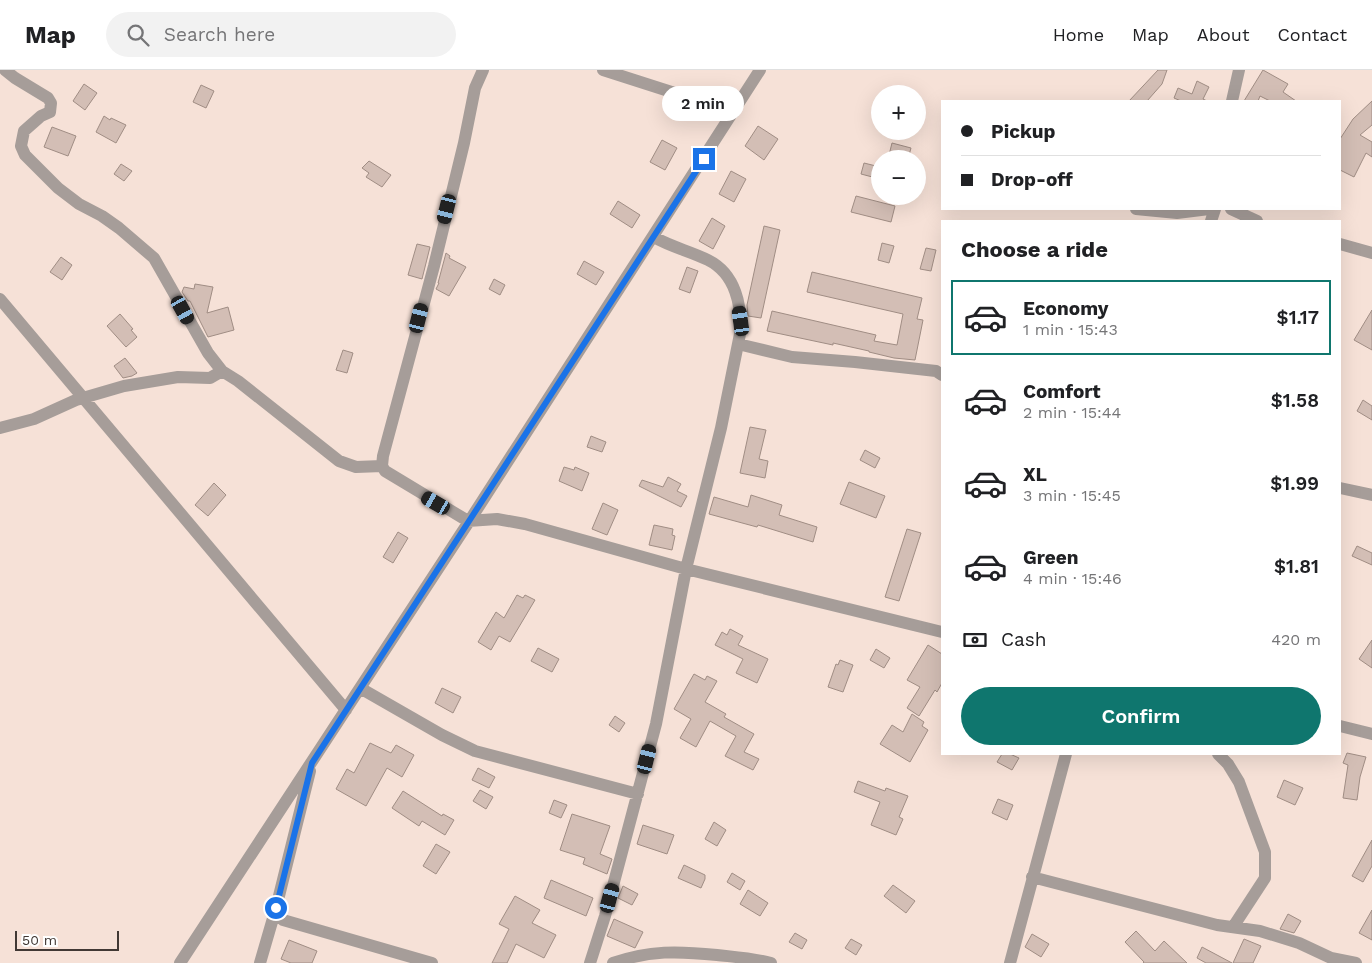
<!DOCTYPE html>
<meta charset="utf-8">
<style>
:root{--surface:#fff;--page:#f2f2f2;--text:#202124;--muted:#757577;--line:#e0e0e0;--accent:#0f766e}
body{margin:0;font-family:"Work Sans",sans-serif;background:var(--page);color:var(--text);height:100vh;display:flex;flex-direction:column;font-size:19px;white-space:nowrap}
*{box-sizing:border-box;margin:0}
p{font-size:16px;color:var(--muted)}
.icon{flex:none;width:28px;height:28px;fill:none;stroke:currentColor;stroke-width:2;stroke-linecap:round;stroke-linejoin:round}
.map{position:relative;flex:1;overflow:hidden}
.panel{position:absolute;left:941px;top:150px;width:400px;height:535px;display:flex;flex-direction:column;background:var(--surface);border-radius:0px;box-shadow:0 5px 20px #0002}
.panel>*{flex:none}
.hud{position:absolute;left:941px;top:30px;width:400px;height:110px;border-radius:0px;box-shadow:0 5px 20px #0002;display:grid;align-content:center;height:110px;padding:0 20px;background:var(--surface)}
.tools{position:absolute;left:871px;top:15px;display:grid;gap:10px}
.tools a{display:grid;place-items:center;width:55px;height:55px;border-radius:50%;background:var(--surface);box-shadow:0 5px 20px #0002;font-size:25px}
.scale{position:absolute;left:15px;bottom:12px;width:104px;box-sizing:border-box;padding-left:5px;border:2px solid #413834;border-top:0;font-size:14px;line-height:18px;white-space:nowrap;color:#413834;-webkit-text-stroke:4px #fff;paint-order:stroke}
.end{position:absolute;width:22px;height:22px;margin:-11px;border:6px solid #1a73e8;background:#fff;box-shadow:0 0 0 2px #fff}
.from{border-radius:50%}
.bubble{position:absolute;height:35px;border-radius:18px;background:var(--surface);box-shadow:0 5px 20px #0002;font-size:16px;font-weight:600;line-height:35px;text-align:center}
.car{position:absolute;width:15px;height:30px;margin:-15px -8px;border-radius:6px;box-shadow:0 0 4px 1px #0007;background:linear-gradient(#222 24%,#8ab4d8 0 40%,#222 0 76%,#8ab4d8 0 86%,#222 0)}
.hud b{display:flex;align-items:center;gap:18px;height:48px;font-size:19px}
.hud b+b{border-top:1px solid var(--line)}
.hud i{width:12px;height:12px;background:var(--text)}
ul{padding:0;list-style:none}
li{display:flex;align-items:center;gap:15px;height:75px;margin:0 10px 8px;padding:0 10px;border:2px solid transparent;border-radius:0px}
li div{flex:1}
li b{display:block;font-size:19px}
li em{font-style:normal;font-weight:600}
li.active{border-color:var(--accent)}
li>.icon{width:45px;height:45px;stroke-width:1.5}
h2{padding:0 20px;font-size:22px;line-height:60px}
.pay{display:flex;align-items:center;gap:12px;height:55px;padding:0 20px;font-size:19px}
.pay p{margin-inline-start:auto}
.action{display:flex;gap:10px;margin-top:auto;padding:10px 20px}
.action a{flex:1;height:58px;border-radius:30px;background:var(--accent);color:#fff;font-size:20px;font-weight:600;line-height:58px;text-align:center}
header{display:flex;align-items:center;gap:30px;box-sizing:border-box;height:70px;padding:0 25px;background:var(--surface);border-bottom:1px solid var(--line)}
header strong{font-size:24px}
nav{display:flex;gap:28px;margin-inline-start:auto;font-size:18px}
.search{width:350px;height:45px;background:var(--page);display:flex;align-items:center;gap:12px;box-sizing:border-box;padding:0 18px;border-radius:28px;color:var(--muted);font-size:19px}
.map>svg:first-child{display:block}
.building{fill:#d3beb5;stroke:#a08d84}
.lines{fill:none;stroke-linecap:round;stroke-linejoin:round}
.minor{stroke:#a69d99;stroke-width:12}
.route{stroke:#1a73e8;stroke-width:6}
</style>
<header>
<strong>Map</strong>
<div class="search"><svg class="icon" aria-label="search" viewBox="0 0 24 24"><circle cx="10" cy="10" r="6"/><path d="M15 15l6 6"/></svg>Search here</div>
<nav><a>Home</a><a>Map</a><a>About</a><a>Contact</a></nav>
</header>
<div class="map">
<svg width="1372" height="893" viewBox="0 0 1372 893">
<rect width="100%" height="100%" fill="#f6e1d7"/>
<path class="building" d="M1158 0H1167L1162 14 1147 31H1129Z
M1263 0 1288 14 1283 22 1296 31H1270L1260 26 1258 31H1244Z
M1197 11 1209 17 1203 29 1207 31H1181L1174 28 1178 18 1192 24Z
M84 14 97 23 85 40 73 31Z
M201 15 214 21 206 38 193 32Z
M1372 31V55L1360 65 1372 72V87L1366 83 1354 107 1340 100V69L1353 49Z
M104 46 110 50 111 48 126 55 116 73 96 62Z
M758 56 778 69 764 90 745 76Z
M52 57 76 66 68 86 44 77Z
M662 70 677 78 665 100 650 92Z
M892 73 911 78 908 89H888Z
M369 91 391 105 382 117 366 107 369 103 362 98Z
M864 93 880 97V109L861 104Z
M121 94 132 101 124 111 114 104Z
M731 101 746 109 734 132 719 124Z
M856 126 895 136 891 152 851 142Z
M618 131 640 145 632 158 610 144Z
M712 148 725 156 713 179 699 171Z
M764 156 780 160 761 248 748 246 747 235Z
M882 173 894 176 889 193 878 190Z
M417 174 430 177 422 209 408 205Z
M926 178 936 180 931 201 920 199Z
M446 183 450 186 449 188 466 197 449 226 436 219 439 213H438Z
M61 187 72 195 62 210 50 202Z
M584 191 604 202 596 215 577 204Z
M687 197 698 201 690 223 679 219Z
M812 202 922 228 917 249 923 250 915 290 894 288 869 282V281L833 273V275L767 261 772 241 876 265 874 271 897 275 903 244 807 222Z
M494 209 505 215 500 225 489 219Z
M195 214 213 217 207 243 228 237 234 260 208 267 190 231H188L182 222 184 217 194 219Z
M1372 240V280L1354 270Z
M120 244 133 259 131 260 137 267 126 277 107 256Z
M343 280 353 283 347 303 336 300Z
M125 288 137 303 132 306 123 308 114 296Z
M1363 330 1372 336V350L1357 341Z
M750 357 766 360 759 389 768 391 765 408 740 403Z
M591 366 606 372 602 382 587 377Z
M865 380 880 388 875 398 860 390Z
M564 397 574 400 575 397 589 403 582 421 559 411Z
M668 407 681 414 677 421 687 426 681 437 639 416 642 410 663 417Z
M849 412 885 426 876 448 840 434Z
M214 413 226 425 208 446 195 435Z
M751 425 782 435 779 445 817 457 813 472 758 455 757 457 709 444 714 427 748 437Z
M603 433 618 440 607 465 592 459Z
M654 455 673 459 672 465 675 466 672 480 649 475Z
M907 459 921 463 899 531 885 527Z
M398 462 408 468 393 493 383 487Z
M1357 476 1372 483V495L1352 486Z
M517 525 523 528 525 525 535 530 510 572 499 566 491 580 478 572 496 542 504 548Z
M730 559 743 566 738 575 768 589 757 613 736 603 743 589 715 575 722 562 727 565Z
M1372 570V598L1359 589Z
M928 575 942 584V613L937 622 935 620 919 646 907 638 920 617 907 610Z
M538 578 559 589 552 602 531 591Z
M876 579 890 588 884 598 870 590Z
M840 590 853 595 843 622 828 617 836 594 838 595Z
M694 604 705 610 707 606 717 611 705 632 726 644 724 647 754 664 744 682 759 689 753 700 725 686 736 666 710 651 696 677 680 668 691 649 674 639Z
M442 618 461 627 453 643 435 633Z
M912 644 924 652 922 656 928 660 910 692 880 674 892 655 903 662Z
M615 646 625 653 619 662 609 655Z
M370 673 391 683 396 675 414 685 402 707 387 698 366 736 336 719 347 699 354 703Z
M1347 683 1366 687 1360 707 1357 730 1343 728 1348 695 1343 693Z
M1002 684H1010L1019 688 1012 700 997 692Z
M478 698 495 707 489 718 472 710Z
M1284 710 1303 718 1295 735 1277 727Z
M858 711 885 721 886 718 908 726 899 747 903 749 896 765 871 755 880 732 854 722Z
M480 720 493 727 486 739 473 731Z
M403 721 442 746 443 744 454 750 445 765 422 751 419 756 392 738Z
M998 729 1013 735 1007 750 992 743Z
M554 730 567 735 561 748 549 743Z
M572 744 610 756 600 784 612 789 607 804 583 794 585 788 560 780Z
M714 752 726 760 717 776 705 769Z
M643 755 674 765 667 784 637 774Z
M1372 770V796L1363 812 1352 806Z
M436 774 450 782 436 804 423 796Z
M684 795 705 805V809L701 818 678 808Z
M732 803 745 811 740 820 727 812Z
M551 810 593 828 586 846 544 828Z
M893 815 915 831 906 843 884 826Z
M623 816 638 824 632 835 618 828Z
M748 820 768 833 760 846 740 834Z
M515 826 540 840 532 853 556 865 544 888 516 874 507 893H492L509 859 499 854Z
M1372 840V870L1359 863Z
M1288 844 1301 851 1294 863 1280 859Z
M614 849 643 862 635 878 607 866Z
M1136 861 1155 881 1164 871 1187 893H1143L1144 892 1125 872Z
M795 863 807 870 802 879 789 872Z
M1032 864 1049 874 1041 887 1025 877Z
M851 869 862 875 856 885 845 878Z
M1244 869 1261 876 1253 893H1233Z
M289 870 317 881 312 893H291L281 889Z
M1202 877 1232 893H1206L1197 888Z"/>
<g class="lines">
<path class="minor" d="M5 0 15 8 48 28 51 33 50 42 41 46 24 61 21 76 25 85 58 118 79 134 102 146 119 158 154 188 208 283 222 301 238 311 339 391 356 397 382 396
M483 0 475 18 464 73 434 196 383 386 382 396 385 401 468 451 497 449 525 454 686 499 942 562
M603 0 734 42
M1232 31 1239 0
M1136 139 1177 143 1209 139
M1231 139 1257 151
M1211 151 1215 139
M1340 174 1372 183
M0 229 346 640
M738 274 792 287 855 292 936 301 942 305
M0 358 34 349 76 330 124 316 178 307 210 308 222 301
M1340 418 1372 425
M360 618 442 665 475 681 638 724
M1340 656 1372 664
M1218 684 1228 694 1239 712 1265 782V808L1233 857
M310 701 276 838 278 845 283 850 432 893
M1032 807 1217 855 1260 861 1299 873 1331 888 1356 893
M180 893 470 450 760 0
M260 893 276 838
M590 893 605 846 656 654 686 499 721 358 740 264C742 236 736 204 708 190 690 181 671 177 654 167
M613 893C649 880 679 881 717 885 735 887 753 888 771 893
M1010 893 1066 684"/>
</g>
<g class="lines">
<path class="route" d="M276 838 312 693 704 89"/>
</g>
</svg>
<div class="tools">
<a>+</a>
<a>−</a>
</div>
<div class="scale">50 m</div>
<i class="end from" style="left:276px;top:838px"></i>
<i class="end" style="left:704px;top:89px"></i>
<div class="bubble" style="left:662px;top:16px;width:82px">2 min</div>
<i class="car" style="left:447px;top:139px;rotate:194deg"></i>
<i class="car" style="left:183px;top:240px;rotate:151deg"></i>
<i class="car" style="left:419px;top:248px;rotate:14deg"></i>
<i class="car" style="left:741px;top:251px;rotate:352deg"></i>
<i class="car" style="left:436px;top:433px;rotate:300deg"></i>
<i class="car" style="left:647px;top:689px;rotate:14deg"></i>
<i class="car" style="left:610px;top:828px;rotate:15deg"></i>
<div class="hud">
<b><i class="from"></i>Pickup</b>
<b><i></i>Drop-off</b>
</div>
<section class="panel">
<h2>Choose a ride</h2>
<ul>
<li class="active"><svg class="icon" aria-label="car" viewBox="0 0 24 24"><path d="M5 17H2v-5l4-1 3-4h7l3 4 3 1v5h-3M9 17h6M6 11h13"/><circle cx="7" cy="17" r="2"/><circle cx="17" cy="17" r="2"/></svg><div><b>Economy</b><p>1 min · 15:43</p></div><em>$1.17</em></li>
<li><svg class="icon" aria-label="car" viewBox="0 0 24 24"><path d="M5 17H2v-5l4-1 3-4h7l3 4 3 1v5h-3M9 17h6M6 11h13"/><circle cx="7" cy="17" r="2"/><circle cx="17" cy="17" r="2"/></svg><div><b>Comfort</b><p>2 min · 15:44</p></div><em>$1.58</em></li>
<li><svg class="icon" aria-label="car" viewBox="0 0 24 24"><path d="M5 17H2v-5l4-1 3-4h7l3 4 3 1v5h-3M9 17h6M6 11h13"/><circle cx="7" cy="17" r="2"/><circle cx="17" cy="17" r="2"/></svg><div><b>XL</b><p>3 min · 15:45</p></div><em>$1.99</em></li>
<li><svg class="icon" aria-label="car" viewBox="0 0 24 24"><path d="M5 17H2v-5l4-1 3-4h7l3 4 3 1v5h-3M9 17h6M6 11h13"/><circle cx="7" cy="17" r="2"/><circle cx="17" cy="17" r="2"/></svg><div><b>Green</b><p>4 min · 15:46</p></div><em>$1.81</em></li>
</ul>
<div class="pay"><svg class="icon" aria-label="cash" viewBox="0 0 24 24"><path d="M3 7h18v10H3z"/><circle cx="12" cy="12" r="2"/></svg>Cash<p>420 m</p></div>
<div class="action"><a>Confirm</a></div>
</section>
</div>
